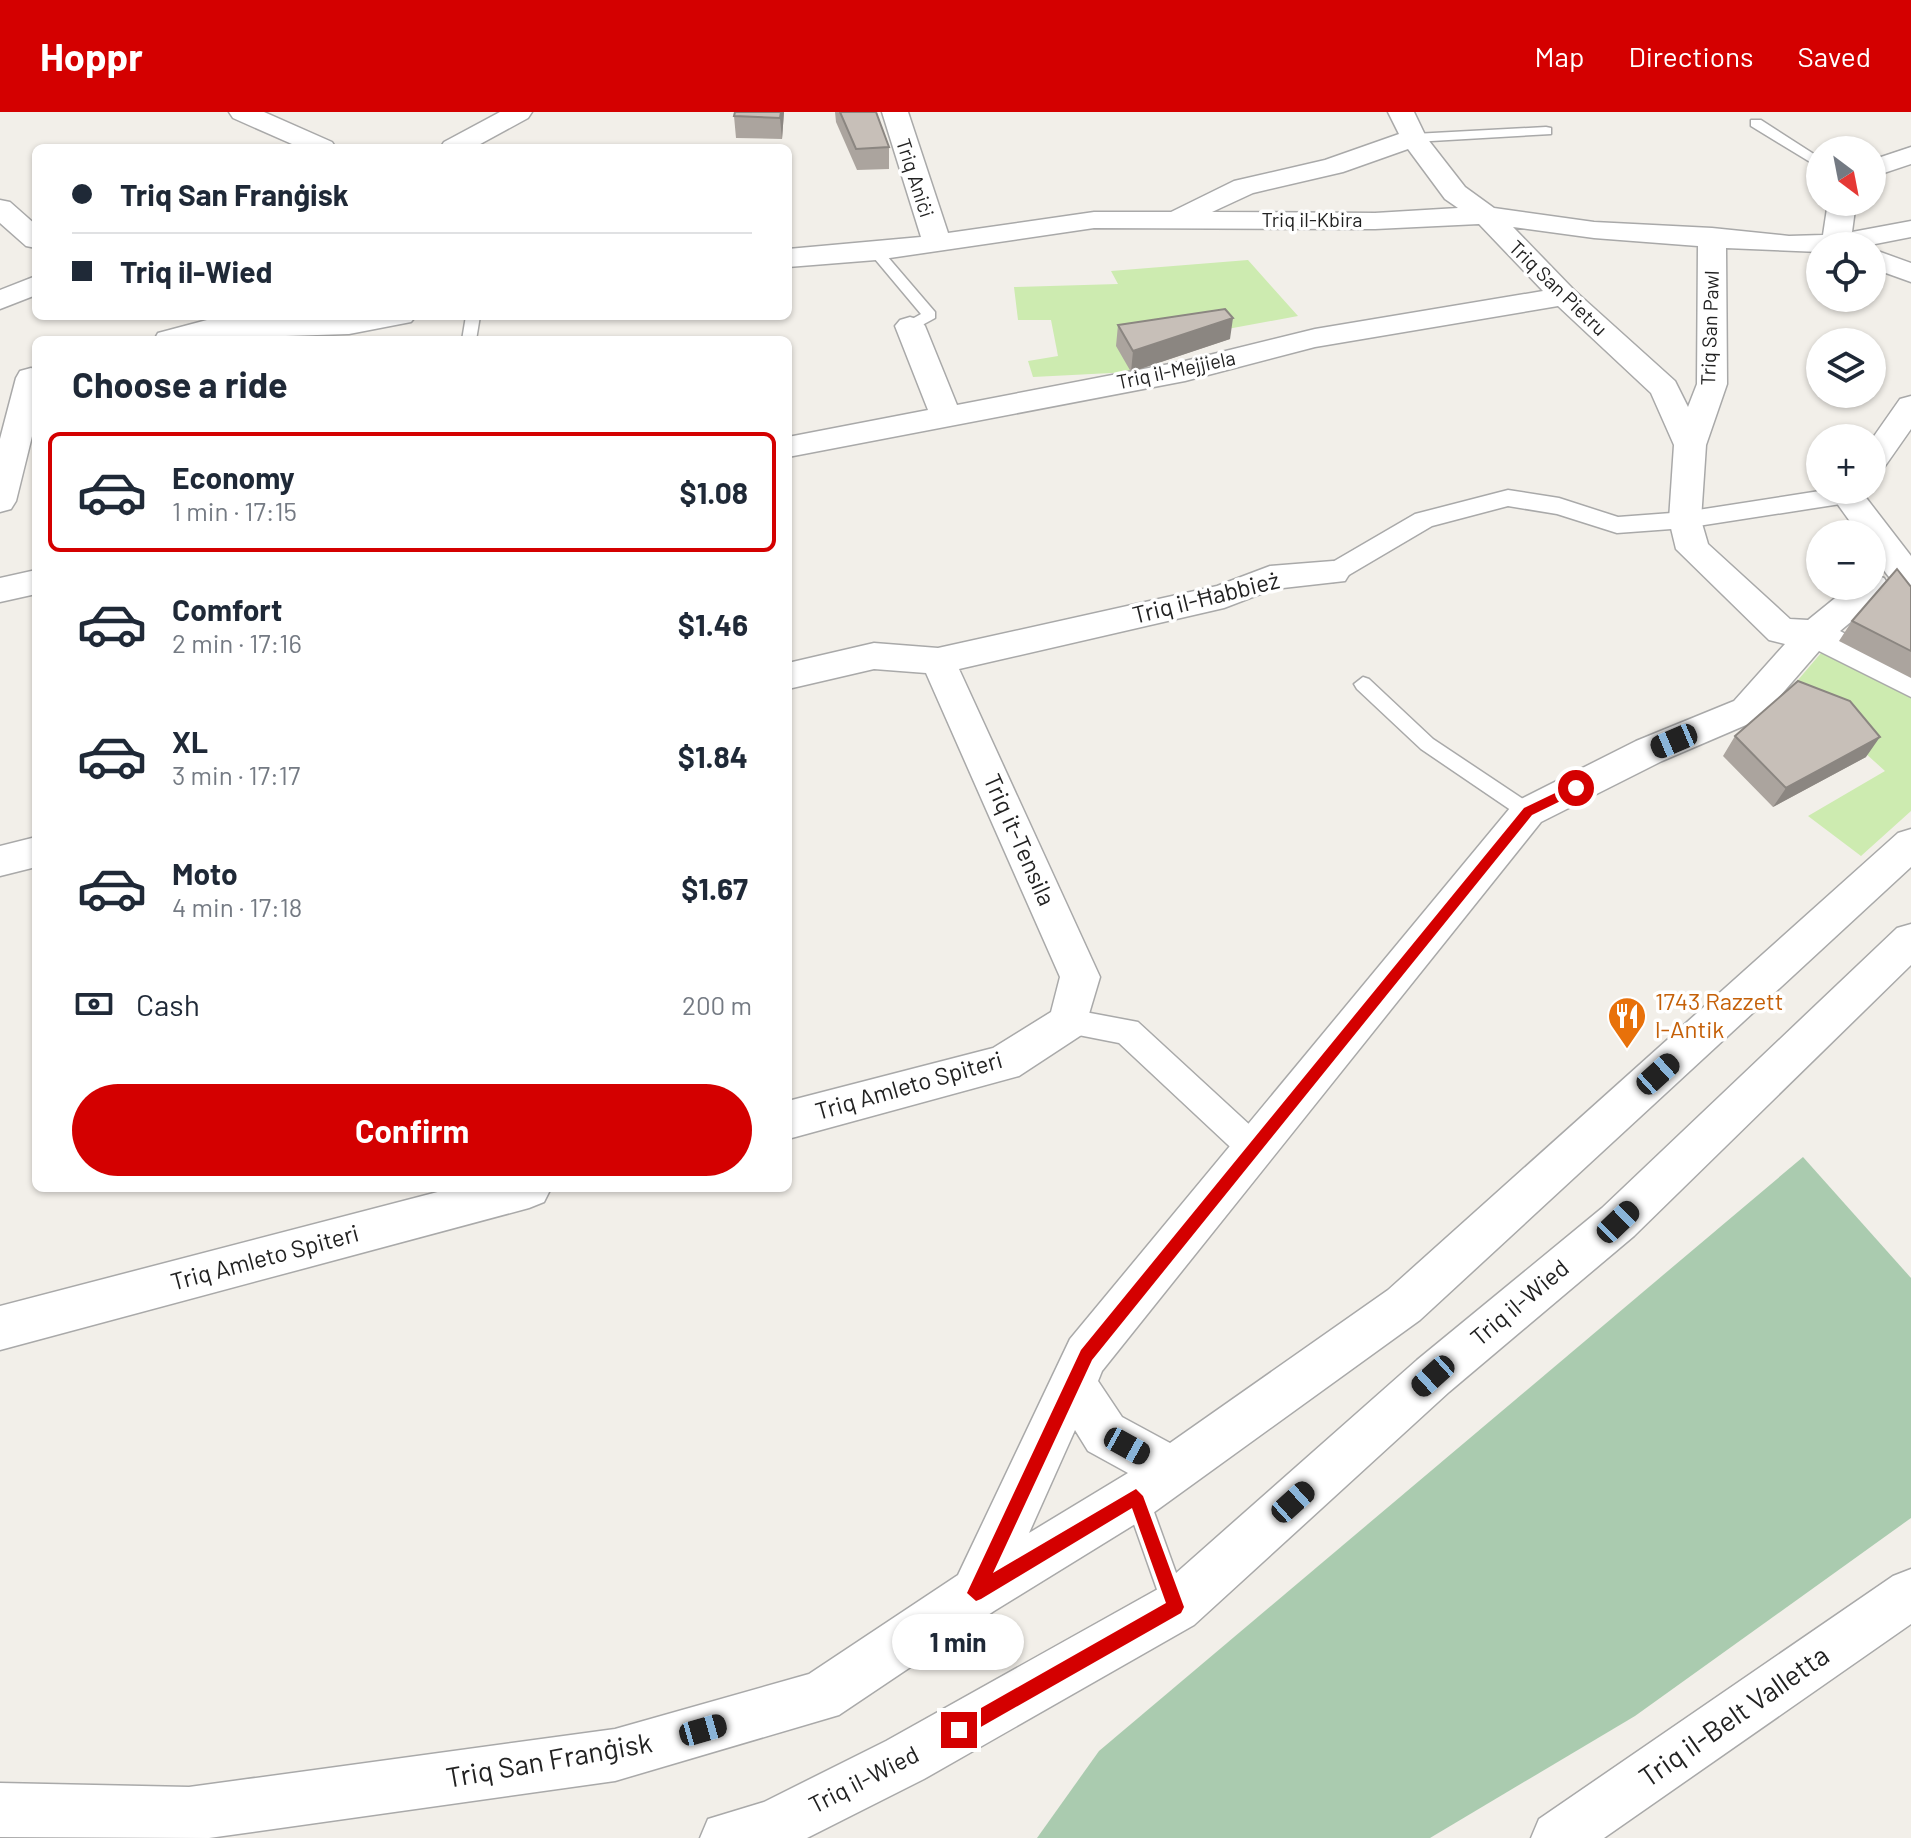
<!DOCTYPE html>
<meta charset="utf-8">
<style>
:root{--surface:#fff;--page:#f2f2f3;--text:#1f2937;--muted:#747a83;--line:#e0e1e3;--accent:#d40000}
body{margin:0;font-family:Barlow,sans-serif;background:var(--page);color:var(--text);height:100vh;display:flex;flex-direction:column;font-size:30px;white-space:nowrap}
*{box-sizing:border-box;margin:0}
p{font-size:26px;color:var(--muted)}
.icon{flex:none;width:44px;height:44px;fill:none;stroke:currentColor;stroke-width:2;stroke-linecap:round;stroke-linejoin:round}
.map{position:relative;flex:1;overflow:hidden}
.drawer{position:absolute;left:32px;top:224px;width:760px;height:856px;display:flex;flex-direction:column;background:var(--surface);border-radius:12px;box-shadow:0 2px 6px #0004}
.drawer>*{flex:none}
.hud{position:absolute;left:32px;top:32px;width:760px;height:176px;border-radius:12px;box-shadow:0 2px 6px #0004;display:grid;align-content:center;height:176px;padding:0 40px;background:var(--surface)}
.needle{width:52px;rotate:148deg}
.controls{position:absolute;left:1806px;top:24px;display:grid;gap:16px}
.controls a{display:grid;place-items:center;width:80px;height:80px;border-radius:50%;background:var(--surface);box-shadow:0 2px 6px #0004;font-size:40px}
.end{position:absolute;width:36px;height:36px;margin:-18px;border:10px solid #d40000;background:#fff;box-shadow:0 0 0 4px #fff}
.from{border-radius:50%}
.bubble{position:absolute;height:56px;border-radius:28px;background:var(--surface);box-shadow:0 2px 6px #0004;font-size:26px;font-weight:700;line-height:56px;text-align:center}
.car{position:absolute;width:24px;height:48px;margin:-24px -12px;border-radius:10px;box-shadow:0 0 6px 2px #0007;background:linear-gradient(#222 24%,#8ab4d8 0 40%,#222 0 76%,#8ab4d8 0 86%,#222 0)}
.hud b{display:flex;align-items:center;gap:28px;height:76px;font-size:30px}
.hud b+b{border-top:2px solid var(--line)}
.hud i{width:20px;height:20px;background:var(--text)}
ul{padding:0;list-style:none}
li{display:flex;align-items:center;gap:24px;height:120px;margin:0 16px 12px;padding:0 24px;border:4px solid transparent;border-radius:12px}
li div{flex:1}
li b{display:block;font-size:30px}
li em{font-style:normal;font-weight:700}
li.current{border-color:var(--accent)}
li>.icon{width:72px;height:72px;stroke-width:1.5}
h2{padding:0 40px;font-size:36px;line-height:96px}
.pay{display:flex;align-items:center;gap:20px;height:88px;padding:0 40px;font-size:30px}
.pay p{margin-inline-start:auto}
.action{display:flex;gap:16px;margin-top:auto;padding:16px 40px}
.action a{flex:1;height:92px;border-radius:48px;background:var(--accent);color:#fff;font-size:32px;font-weight:700;line-height:92px;text-align:center}
header{display:flex;align-items:center;gap:48px;box-sizing:border-box;height:112px;padding:0 40px;background:var(--accent);color:#fff}
header strong{font-size:38px}
nav{display:flex;gap:44px;margin-inline-start:auto;font-size:28px}
.map>svg:first-child{display:block}
.grass{fill:#cdebb0}
.cemetery{fill:#aacbaf}
.lines{fill:none;stroke-linecap:round;stroke-linejoin:round}
.service-casing{stroke:#a9a9a9;stroke-width:3}
.pedestrian-casing{stroke:#a9a9a9;stroke-width:3}
.minor-casing{stroke:#a9a9a9;stroke-width:3}
.service{fill:#fff;fill-rule:evenodd}
.pedestrian{fill:#fff;fill-rule:evenodd}
.minor{fill:#fff;fill-rule:evenodd}
.wall{fill:#aba49e}
.shaded-wall{fill:#8b8681}
.building{fill:#c7bfb8;stroke:#8b8681;stroke-width:2}
.route{fill:#d40000}
.labels{text-anchor:middle;stroke-width:7;stroke-linejoin:round;paint-order:stroke}
.far-street-label{font-size:20px;fill:#222;stroke:#fff}
.street-label{font-size:24px;fill:#222;stroke:#fff}
.food-label{font-size:24px;fill:#c56008;stroke:#fff;text-anchor:start}
.near-street-label{font-size:28px;fill:#222;stroke:#fff}
</style>
<header>
<strong>Hoppr</strong>
<nav><a>Map</a><a>Directions</a><a>Saved</a></nav>
</header>
<div class="map">
<svg width="1911" height="1726" viewBox="0 0 1911 1726">
<rect width="100%" height="100%" fill="#f2efe9"/>
<path class="grass" d="M1248 148 1298 204 1222 218 1131 260 1033 265 1028 249 1058 244 1051 208H1018L1014 175 1118 172 1111 159Z
M1827 534 1911 580V699L1861 744 1808 704 1885 659 1792 575Z"/>
<path class="cemetery" d="M1803 1045 1911 1166V1406L1635 1604 1430 1726H1037L1099 1639Z"/>
<g class="lines">
<g class="service-casing">
<path id="service" d="M1751 8H1761L1820 46V56L1751 14Z
M1546 15 1551 16V22L1414 30 1407 26 1414 22Z
M876 136 881 137 935 200V206L915 217H905V211L921 202 869 140Z
M466 204H480L476 228H462Z
M1363 565 1369 567 1433 627 1535 695 1537 700 1535 705H1521L1421 637 1357 577 1354 572Z
M1136 1372 1145 1375 1188 1494 1184 1503 1175 1507 1166 1503 1124 1384 1127 1375Z"/>
</g>
<g class="pedestrian-casing">
<path id="pedestrian" d="M1508 378 1559 386 1618 405 1685 400 1826 378H1856L1859 383 1856 389 1847 391 1685 416 1617 421 1557 402 1508 394 1432 414 1342 467 1333 470 1324 467 1320 461 1324 455 1415 402Z
M1069 897 1138 910 1264 1026 1269 1036 1264 1046 1253 1050 1242 1046 1119 931 1058 919 1054 910 1058 901Z"/>
</g>
<g class="minor-casing">
<path id="minor" d="M229 0H264L332 30 336 36H301L233 6Z
M500 0H532L528 6 473 36H440L444 30Z
M882 0H908L948 121 1094 100H1171L1234 69 1325 48 1399 22 1388 0H1414L1426 25 1465 75 1494 96 1594 110 1712 116 1789 124 1823 123 1828 90H1856L1852 120 1911 109V125L1865 134H1820V140L1726 136 1727 272 1706 333 1701 408 1708 432 1790 507 1808 508 1850 474H1872V462L1884 466 1889 474 1884 482 1840 519 1911 556V585L1819 539 1760 607 1662 649 1541 710 1102 1259 1098 1269 1122 1305 1170 1331 1388 1178 1898 721 1911 717V755L1420 1208 1153 1401 994 1499 839 1603 615 1669 209 1726 0 1725V1671L189 1675 615 1617 809 1562 958 1463 1070 1227 1515 690 1636 629 1734 589 1785 532 1769 528 1676 437 1669 408 1674 333 1651 281 1558 194 1315 235 1185 269 788 345V325L928 298 895 214 900 208 910 205 920 208 925 214 957 293 1185 249 1315 217 1543 179 1479 112 1375 117 1094 116 876 148 788 155V137L921 125ZM1408 37 1445 87 1458 96 1375 101 1212 100 1253 81 1343 60ZM1513 115 1594 126 1698 134 1697 272 1688 295 1675 269 1574 178ZM1075 1318 1088 1339 1128 1361 1029 1421Z
M1911 35V52L1872 65V48Z
M0 88 10 90 36 113V136L26 134 0 111Z
M1872 137 1911 151V170L1872 156Z
M36 164V183L0 197V178Z
M346 204H416L411 210 349 222 154 228 158 221 207 208Z
M31 256 36 258V308L16 389 11 397 0 400V327L16 266 20 259Z
M1911 284V317L1883 357 1872 361V327L1900 287Z
M1834 378H1867L1864 383 1911 444V480C1888 473 1872 444 1872 422H1859L1831 383Z
M1333 449 1345 453 1350 461 1345 469 1274 477 1224 496 959 557 1100 865 1083 922 1019 964 788 1027V989L993 936 1051 900 1060 865 926 561 874 557 788 577V551L874 531 938 536 1217 474 1270 454Z
M36 458V482L0 490V466Z
M36 725V755L0 764V734Z
M1911 812V853L1634 1124 1449 1280 1194 1513 924 1667 807 1726H700L708 1707 764 1690 886 1629 1158 1477 1417 1248 1602 1096 1897 816Z
M453 1076H551L544 1090 529 1096 0 1238V1194Z
M1911 1457V1512L1604 1726H1531L1539 1707 1893 1464Z"/>
</g>
<use href="#service" class="service"/>
<use href="#pedestrian" class="pedestrian"/>
<use href="#minor" class="minor"/>
</g>
<path class="wall" d="M735 0H784L782 27 736 26 734 4Z
M835 0H876L889 35V57L857 58 836 10Z
M1118 213 1230 227 1131 260 1116 234Z
M1911 475V566L1839 529 1852 509Z
M1735 624 1866 645 1773 695 1723 644Z"/>
<path class="shaded-wall" d="M781 0H784L782 27 780 6Z
M1233 206 1230 227 1131 260 1133 239Z
M1880 625 1866 645 1773 695 1786 676Z"/>
<path class="building" d="M735 0H781L780 6 734 4Z
M840 0H876L889 35 856 37Z
M1225 197 1233 206 1133 239 1118 213Z
M1897 457 1911 475V539L1852 509Z
M1798 569 1850 589 1880 625 1786 676 1735 624Z"/>
<path class="route" d="M1576 671 1582 676 1581 679 1532 703 1092 1248 993 1461 1136 1377 1143 1384 1184 1495 1181 1501 965 1624 959 1626 953 1624 951 1618 953 1612 1166 1491 1132 1396 981 1487 976 1489 967 1481 1081 1238 1524 696Z"/>
<defs>
<g id="restaurant-pin" transform="scale(2)"><path d="M0 17L-7.5 6A9.5 9.5 0 1 1 7.5 6Z" fill="#e8710a" stroke="#fff"/><path d="M-5-6h1v4h1v-4h1v4h1v-4h1v5L-1.5 .5V6h-2V.5L-5-1ZM5-6V6H3V1.5H1.5Q1.5-4 5-6Z" fill="#fff"/></g>
</defs>
<g fill-rule="evenodd">
<use href="#restaurant-pin" x="1627" y="904"/>
</g>
<g class="labels">
<g class="far-street-label">
<text transform="translate(915 66) rotate(72)" y="7">Triq Aniċi</text>
<text x="1312" y="115">Triq il-Kbira</text>
<text transform="translate(1558 176) rotate(44)" y="7">Triq San Pietru</text>
<text transform="translate(1710 216) rotate(-88)" y="7">Triq San Pawl</text>
<text transform="translate(1176 258) rotate(-12)" y="7">Triq il-Mejjiela</text>
</g>
<g class="street-label">
<text transform="translate(1206 486) rotate(-14)" y="8">Triq il-Ħabbież</text>
<text transform="translate(1019 728) rotate(66)" y="8">Triq it-Tensila</text>
<text transform="translate(909 974) rotate(-16)" y="8">Triq Amleto Spiteri</text>
<text transform="translate(265 1146) rotate(-15)" y="8">Triq Amleto Spiteri</text>
<text transform="translate(1520 1191) rotate(-40)" y="8">Triq il-Wied</text>
<text transform="translate(864 1668) rotate(-27)" y="8">Triq il-Wied</text>
</g>
<g class="food-label">
<text x="1655" y="898">1743 Razzett<tspan x="1655" dy="28">l-Antik</tspan></text>
</g>
<g class="near-street-label">
<text transform="translate(1734 1604) rotate(-35)" y="10">Triq il-Belt Valletta</text>
<text transform="translate(549 1648) rotate(-10)" y="10">Triq San Franġisk</text>
</g>
</g>
</svg>
<div class="controls">
<a><svg class="needle" viewBox="-14 -14 28 28"><path d="M0-13l5 13h-10z" fill="#e53935"/><path d="M0 13l5-13h-10z" fill="#747a83"/></svg></a>
<a><svg class="icon" aria-label="locate" viewBox="0 0 24 24"><circle cx="12" cy="12" r="6"/><path d="M12 2v4M12 18v4M2 12h4M18 12h4"/></svg></a>
<a><svg class="icon" aria-label="layers" viewBox="0 0 24 24"><path d="M12 4l9 5-9 5-9-5zM3 14l9 5 9-5"/></svg></a>
<a>+</a>
<a>−</a>
</div>
<i class="end from" style="left:1576px;top:676px"></i>
<i class="end" style="left:959px;top:1618px"></i>
<div class="bubble" style="left:892px;top:1502px;width:132px">1 min</div>
<i class="car" style="left:1674px;top:629px;rotate:247deg"></i>
<i class="car" style="left:1658px;top:962px;rotate:48deg"></i>
<i class="car" style="left:1618px;top:1110px;rotate:46deg"></i>
<i class="car" style="left:1433px;top:1264px;rotate:228deg"></i>
<i class="car" style="left:1127px;top:1334px;rotate:119deg"></i>
<i class="car" style="left:1293px;top:1390px;rotate:48deg"></i>
<i class="car" style="left:703px;top:1618px;rotate:74deg"></i>
<div class="hud">
<b><i class="from"></i>Triq San Franġisk</b>
<b><i></i>Triq il-Wied</b>
</div>
<section class="drawer">
<h2>Choose a ride</h2>
<ul>
<li class="current"><svg class="icon" aria-label="car" viewBox="0 0 24 24"><path d="M5 17H2v-5l4-1 3-4h7l3 4 3 1v5h-3M9 17h6M6 11h13"/><circle cx="7" cy="17" r="2"/><circle cx="17" cy="17" r="2"/></svg><div><b>Economy</b><p>1 min · 17:15</p></div><em>$1.08</em></li>
<li><svg class="icon" aria-label="car" viewBox="0 0 24 24"><path d="M5 17H2v-5l4-1 3-4h7l3 4 3 1v5h-3M9 17h6M6 11h13"/><circle cx="7" cy="17" r="2"/><circle cx="17" cy="17" r="2"/></svg><div><b>Comfort</b><p>2 min · 17:16</p></div><em>$1.46</em></li>
<li><svg class="icon" aria-label="car" viewBox="0 0 24 24"><path d="M5 17H2v-5l4-1 3-4h7l3 4 3 1v5h-3M9 17h6M6 11h13"/><circle cx="7" cy="17" r="2"/><circle cx="17" cy="17" r="2"/></svg><div><b>XL</b><p>3 min · 17:17</p></div><em>$1.84</em></li>
<li><svg class="icon" aria-label="car" viewBox="0 0 24 24"><path d="M5 17H2v-5l4-1 3-4h7l3 4 3 1v5h-3M9 17h6M6 11h13"/><circle cx="7" cy="17" r="2"/><circle cx="17" cy="17" r="2"/></svg><div><b>Moto</b><p>4 min · 17:18</p></div><em>$1.67</em></li>
</ul>
<div class="pay"><svg class="icon" aria-label="cash" viewBox="0 0 24 24"><path d="M3 7h18v10H3z"/><circle cx="12" cy="12" r="2"/></svg>Cash<p>200 m</p></div>
<div class="action"><a>Confirm</a></div>
</section>
</div>
